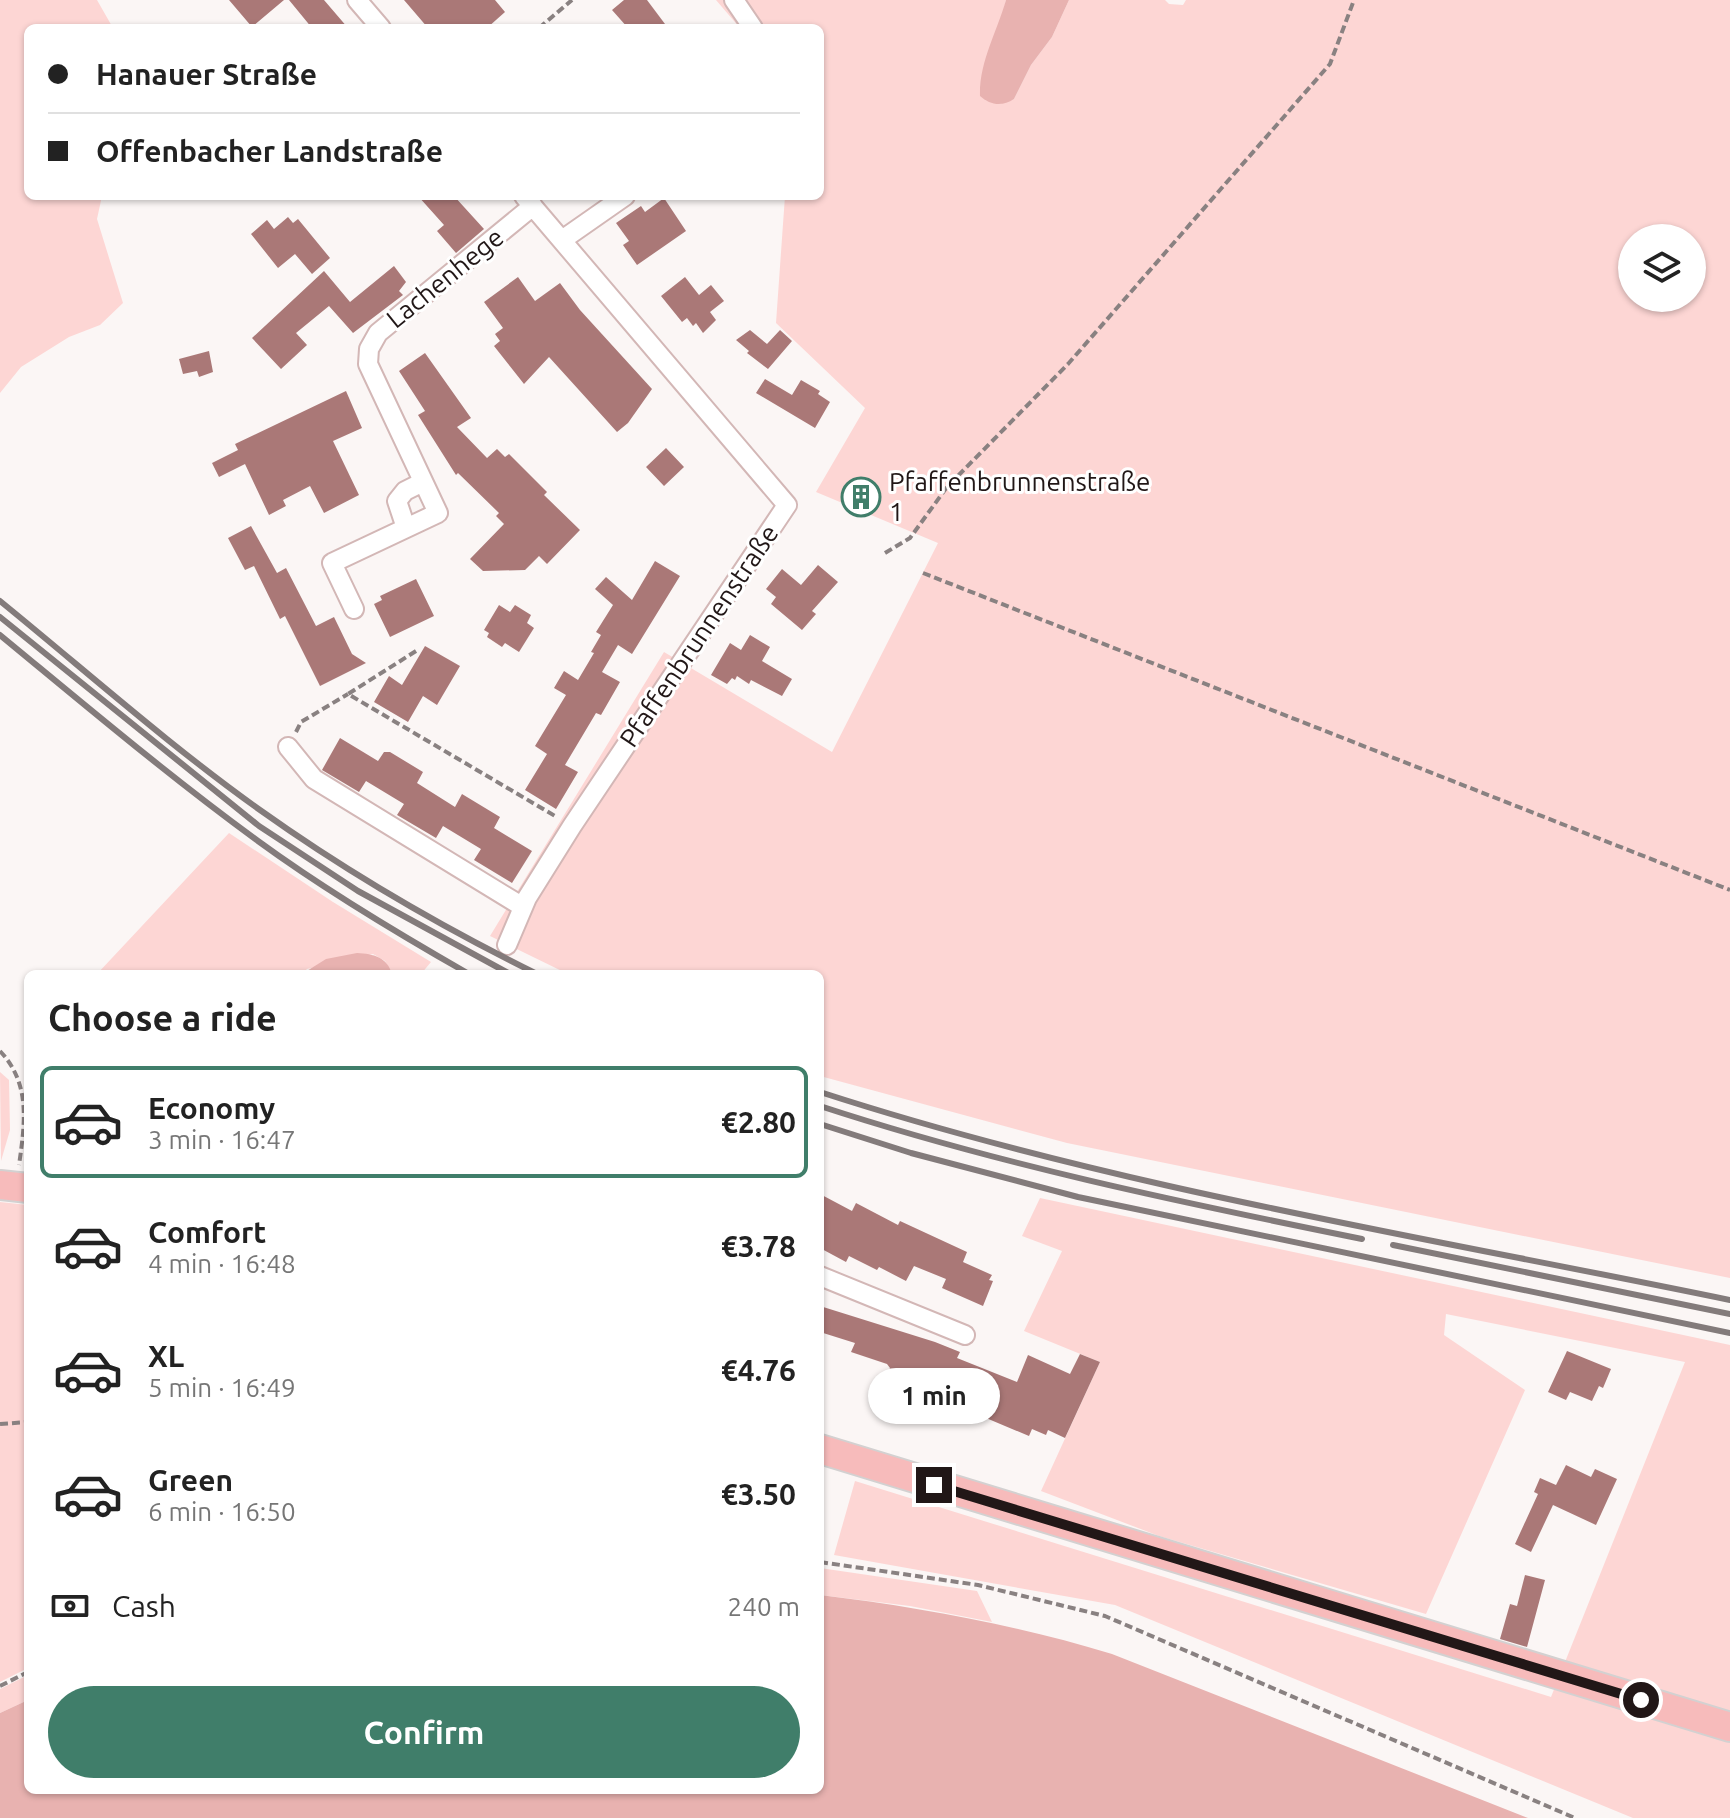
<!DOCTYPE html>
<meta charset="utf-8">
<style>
:root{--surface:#fff;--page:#f6f6f6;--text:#222;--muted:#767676;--line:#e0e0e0;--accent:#407e6a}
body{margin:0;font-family:Ubuntu,sans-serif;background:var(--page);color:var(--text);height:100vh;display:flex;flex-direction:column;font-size:30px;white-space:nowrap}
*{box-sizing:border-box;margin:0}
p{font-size:26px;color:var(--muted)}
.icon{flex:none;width:44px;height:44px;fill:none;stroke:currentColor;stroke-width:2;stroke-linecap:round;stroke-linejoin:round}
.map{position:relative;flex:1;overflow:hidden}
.drawer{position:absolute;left:24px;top:970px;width:800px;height:824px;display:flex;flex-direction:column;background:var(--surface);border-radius:12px;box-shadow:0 2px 6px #0004}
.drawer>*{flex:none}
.top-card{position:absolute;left:24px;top:24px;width:800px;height:176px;border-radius:12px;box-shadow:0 2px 6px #0004;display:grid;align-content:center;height:176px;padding:0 24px;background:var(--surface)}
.controls{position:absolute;left:1618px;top:224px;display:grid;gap:16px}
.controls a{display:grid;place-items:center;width:88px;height:88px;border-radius:50%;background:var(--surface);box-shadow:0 2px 6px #0004;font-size:40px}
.end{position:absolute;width:36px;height:36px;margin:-18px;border:10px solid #211717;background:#fff;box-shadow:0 0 0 4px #fff}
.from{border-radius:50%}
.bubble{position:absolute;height:56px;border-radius:28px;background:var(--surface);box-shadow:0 2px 6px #0004;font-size:26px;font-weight:700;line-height:56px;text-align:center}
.top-card b{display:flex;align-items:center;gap:28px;height:76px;font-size:30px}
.top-card b+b{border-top:2px solid var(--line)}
.top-card i{width:20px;height:20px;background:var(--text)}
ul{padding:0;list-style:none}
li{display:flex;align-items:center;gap:24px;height:112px;margin:0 16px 12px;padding:0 8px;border:4px solid transparent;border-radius:12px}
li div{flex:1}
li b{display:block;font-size:30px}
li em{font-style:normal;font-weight:700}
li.on{border-color:var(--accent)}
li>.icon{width:72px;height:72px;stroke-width:1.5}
h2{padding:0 24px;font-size:36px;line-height:96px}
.pay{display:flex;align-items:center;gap:20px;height:88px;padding:0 24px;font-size:30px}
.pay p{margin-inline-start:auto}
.action{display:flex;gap:16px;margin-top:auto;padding:16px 24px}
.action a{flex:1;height:92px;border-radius:48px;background:var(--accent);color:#fff;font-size:32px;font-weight:700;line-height:92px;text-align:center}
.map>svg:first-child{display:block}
.green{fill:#fdd6d4;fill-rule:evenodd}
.water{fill:#e8b2b0}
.building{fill:#aa7877}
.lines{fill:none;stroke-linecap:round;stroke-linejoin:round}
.minor-casing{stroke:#d3b7b6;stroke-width:22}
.primary-casing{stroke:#d3d1d1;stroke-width:32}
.path{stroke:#898181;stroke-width:4;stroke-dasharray:8 4;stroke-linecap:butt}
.minor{stroke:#fff;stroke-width:18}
.primary{stroke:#f7bbbb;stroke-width:28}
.rail{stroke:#837b7b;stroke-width:6}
.route{stroke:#211717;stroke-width:10}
.labels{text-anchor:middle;stroke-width:6;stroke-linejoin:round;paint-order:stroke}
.street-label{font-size:26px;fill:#211717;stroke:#fff}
.poi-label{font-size:26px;fill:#211717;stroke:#fff;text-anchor:start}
</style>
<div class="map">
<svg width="1730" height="1818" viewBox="0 0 1730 1818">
<rect width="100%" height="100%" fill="#fbf6f5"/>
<path class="green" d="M0 0H97L113 28H28V196H102L97 219 123 303 100 325 69 337 21 367 0 393Z
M716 0H1006L985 100 1000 104 1014 99 1031 65 1052 37 1069 0H1165L1169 4 1183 5 1186 0H1730V1278L1067 1143 820 1076V974H568L490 936 664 652 832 752 938 543 816 492 865 408 776 323 785 196H820V28H740ZM1632 238H1692V298H1632Z
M229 833 333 902 431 962 421 974H392L385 961 373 954 307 969 302 974H97Z
M0 1072 9 1080 10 1130 1 1161Z
M1040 1198 1730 1345V1818H1633L1115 1605 834 1555 855 1481 1551 1697 1685 1362 1446 1314 1444 1335 1525 1390 1426 1614 1159 1536 1041 1491 1100 1362 1024 1331 1062 1251 1022 1236Z
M0 1202 28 1205V1668L0 1682Z
M820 1568 977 1591 992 1622 910 1606 820 1595Z
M28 1675V1700L0 1713V1689Z"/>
<path class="water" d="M1006 0H1069L1052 37 1031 65 1014 99C1002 107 990 105 980 96 979 62 997 32 1006 0Z
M357 953C374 954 387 957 392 974H302L326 959Z
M820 1595C919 1607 1016 1625 1112 1654L1528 1818H0V1713L28 1700V1790H820Z"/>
<path class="building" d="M229 0H284L252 27Z
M289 0H324L348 28H312Z
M404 0H495L505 12 487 28H428Z
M624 0H647L668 28H628L612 10Z
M418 196H454L484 229 456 253 437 231 444 225Z
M664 198 686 231 637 265 623 245 629 241 616 223 641 206 645 212Z
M288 217 293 223 298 219 330 258 312 274 295 254 278 268 251 234 267 220 274 229Z
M394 266 406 282 399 291 403 295 353 333 329 306 296 333 307 345 281 369 252 338 324 271 350 302Z
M518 277 535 301 560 283 580 310 652 389 628 423 617 432 549 357 524 384 494 346 500 341 495 334 503 328 484 302Z
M685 277 699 295 711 285 724 301 710 312 716 320 703 333 696 323 693 326 687 318 682 322 661 296Z
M750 330 767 344 780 330 792 341 768 369 747 353 749 351 736 340Z
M209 351 213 372 199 377 197 371 183 374 179 359Z
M425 353 471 418 457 427 487 458 497 449 505 457 509 454 547 492 544 495 580 530 547 564 539 556 525 570 483 571 470 559 504 524 496 516 499 513 458 473 456 475 418 415 425 411 399 371Z
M765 379 792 395 801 380 820 391 818 394 830 402 815 428 756 393Z
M346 391 362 428 333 441 359 495 324 513 310 486 283 500 286 506 269 515 245 464 219 477 212 463 238 450 235 444Z
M666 448 684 467 664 486 646 467Z
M251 526 277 573 286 568 316 626 334 617 352 654 366 663 320 686 285 616 280 619 254 566 245 570 228 538Z
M655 561 680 576 632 654 618 645 602 672 620 682 601 715 596 713 565 765 578 772 556 809 525 790 547 754 535 746 566 695 554 688 564 671 578 680 594 653 591 652 601 635 596 632 613 605 595 589 606 577 632 600Z
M818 565 838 582 812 611 816 614 802 630 771 604 776 597 766 589 782 569 801 585Z
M416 579 434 616 390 637 374 604 382 600 380 596Z
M499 605 510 612 515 605 531 615 527 623 534 628 519 652 505 643 502 647 487 637 489 633 484 630Z
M750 635 770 647 762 661 792 679 782 696 751 680 749 684 737 676 735 680 732 678 727 684 711 675 730 643 741 650Z
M425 646 460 666 437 705 423 696 408 722 374 702 389 676 402 685Z
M340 738 378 761 384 752H390L423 772 417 783 455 807 462 794 500 817 494 828 532 851 512 883 474 860 481 849 443 826 436 838 397 815 404 804 366 781 359 792 322 770Z
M820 1194 852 1211 856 1203 898 1225 900 1221 967 1252 963 1262 992 1275 989 1280 993 1281 983 1306 942 1288 946 1279 914 1266 906 1281 879 1267 877 1270 849 1256 846 1262 820 1248Z
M820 1306 935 1342 960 1352 957 1358 1017 1382 1028 1355 1070 1374 1080 1354 1100 1362 1065 1438 1048 1430 1046 1435 1032 1429 1029 1436 960 1407 961 1404 921 1385 888 1373 890 1368 887 1364 851 1352 855 1343 820 1332Z
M1567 1351 1611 1369 1603 1388 1599 1386 1592 1401 1570 1392 1566 1400 1548 1392Z
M1566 1465 1591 1477 1595 1469 1617 1479 1596 1525 1553 1505 1531 1552 1515 1544 1538 1494 1534 1492 1540 1478 1556 1485Z
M1525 1575 1545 1580 1527 1647 1500 1639 1510 1604 1517 1606Z"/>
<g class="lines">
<g class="minor-casing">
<path id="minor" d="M357 0 381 28
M734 0 753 28
M562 240 625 196
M406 528 397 501 405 491 423 482
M354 609 332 563 438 513 368 364 369 349 378 333 533 206
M288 747 314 779 523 907
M507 945 527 898 572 826 787 505 524 196
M820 1276 965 1335"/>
</g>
<g class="primary-casing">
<path id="primary" d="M0 1185 28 1188
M820 1449 1730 1727"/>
</g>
<path class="path" d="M539 28 572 0
M885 553 910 538 947 487 1068 364 1330 64 1354 0
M923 573 1730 890
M416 651 348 694 555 816
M296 732 301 722 348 694
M0 1051C31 1084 25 1123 19 1165
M0 1424 28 1422
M820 1562 978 1585 1105 1616 1575 1818
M0 1686 28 1672"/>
<use href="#minor" class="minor"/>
<use href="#primary" class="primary"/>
<path class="rail" d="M0 601C86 671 170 746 260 810 347 872 442 927 537 974
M0 617 259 826 358 891 510 974
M0 635C85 705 169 776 258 841 325 890 397 933 469 974
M820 1092C1116 1188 1425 1237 1730 1300
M820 1106C997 1164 1179 1202 1362 1239
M820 1124 911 1153 1078 1197 1730 1333
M1393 1245 1730 1314"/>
</g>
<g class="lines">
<path class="route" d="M934 1485 1641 1700"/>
</g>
<defs>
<g id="building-ring" transform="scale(2)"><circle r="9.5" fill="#fff" stroke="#407e6a" stroke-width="1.5"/><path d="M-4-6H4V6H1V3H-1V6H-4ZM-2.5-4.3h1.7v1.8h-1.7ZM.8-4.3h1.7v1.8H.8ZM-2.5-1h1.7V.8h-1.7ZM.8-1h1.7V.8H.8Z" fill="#407e6a"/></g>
</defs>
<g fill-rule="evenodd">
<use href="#building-ring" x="861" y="497"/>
</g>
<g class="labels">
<g class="street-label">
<text transform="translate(445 278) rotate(-39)" y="9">Lachenhege</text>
<text transform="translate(699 636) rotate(-56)" y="9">Pfaffenbrunnenstraße</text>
</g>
<g class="poi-label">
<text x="889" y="491">Pfaffenbrunnenstraße<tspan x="889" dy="30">1</tspan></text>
</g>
</g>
</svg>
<div class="controls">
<a><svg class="icon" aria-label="layers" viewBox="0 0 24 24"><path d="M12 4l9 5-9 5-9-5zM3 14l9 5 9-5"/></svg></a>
</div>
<i class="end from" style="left:1641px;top:1700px"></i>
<i class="end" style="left:934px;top:1485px"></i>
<div class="bubble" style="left:868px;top:1368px;width:132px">1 min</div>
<div class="top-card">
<b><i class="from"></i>Hanauer Straße</b>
<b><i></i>Offenbacher Landstraße</b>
</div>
<section class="drawer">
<h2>Choose a ride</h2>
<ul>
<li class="on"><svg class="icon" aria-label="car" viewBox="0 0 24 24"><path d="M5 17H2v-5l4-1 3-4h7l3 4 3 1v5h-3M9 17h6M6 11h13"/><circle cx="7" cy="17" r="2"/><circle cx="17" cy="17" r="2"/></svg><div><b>Economy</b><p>3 min · 16:47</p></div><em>€2.80</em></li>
<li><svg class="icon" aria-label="car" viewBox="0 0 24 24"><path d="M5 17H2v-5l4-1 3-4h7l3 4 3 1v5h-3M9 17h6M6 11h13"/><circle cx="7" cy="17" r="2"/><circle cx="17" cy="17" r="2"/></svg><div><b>Comfort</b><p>4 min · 16:48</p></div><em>€3.78</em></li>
<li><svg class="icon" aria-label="car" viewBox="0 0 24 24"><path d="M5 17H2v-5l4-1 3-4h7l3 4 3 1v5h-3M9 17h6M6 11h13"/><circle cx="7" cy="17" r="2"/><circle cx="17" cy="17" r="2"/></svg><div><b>XL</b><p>5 min · 16:49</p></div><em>€4.76</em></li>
<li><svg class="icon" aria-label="car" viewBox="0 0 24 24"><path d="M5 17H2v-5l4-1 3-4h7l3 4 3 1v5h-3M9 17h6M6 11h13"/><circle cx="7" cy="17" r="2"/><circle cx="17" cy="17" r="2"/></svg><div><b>Green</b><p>6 min · 16:50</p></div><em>€3.50</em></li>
</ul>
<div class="pay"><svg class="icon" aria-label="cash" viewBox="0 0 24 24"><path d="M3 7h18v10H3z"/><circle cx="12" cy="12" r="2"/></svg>Cash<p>240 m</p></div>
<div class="action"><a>Confirm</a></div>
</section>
</div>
